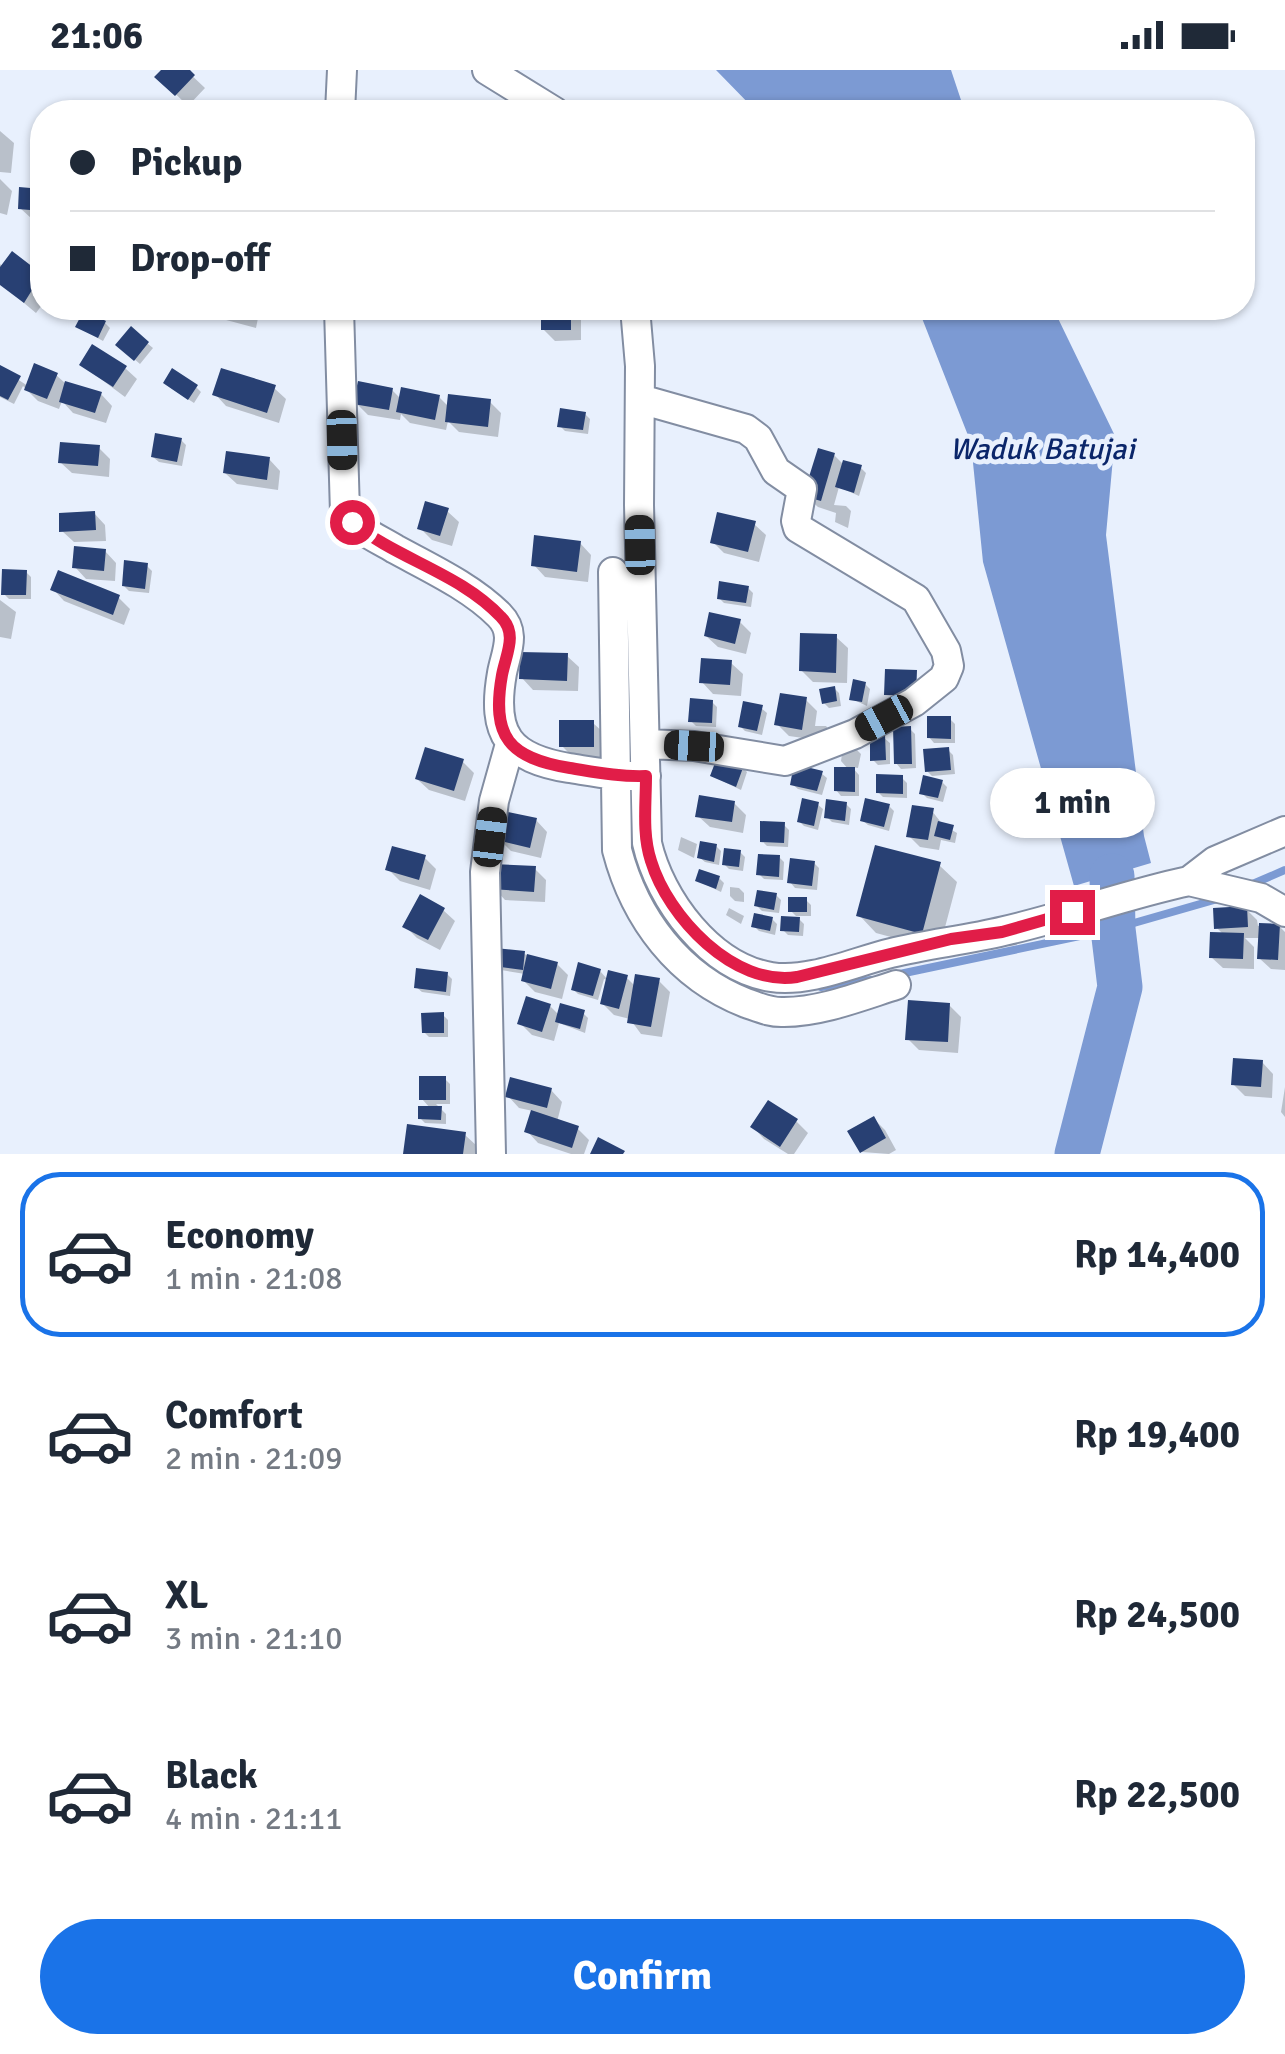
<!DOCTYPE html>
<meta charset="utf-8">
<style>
:root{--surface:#fff;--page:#f2f2f3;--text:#1f2937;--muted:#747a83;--line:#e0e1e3;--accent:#1a73e8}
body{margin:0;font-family:Signika,sans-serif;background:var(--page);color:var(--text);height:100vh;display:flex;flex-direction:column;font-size:38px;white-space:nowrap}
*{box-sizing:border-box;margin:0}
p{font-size:32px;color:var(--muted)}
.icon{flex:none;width:55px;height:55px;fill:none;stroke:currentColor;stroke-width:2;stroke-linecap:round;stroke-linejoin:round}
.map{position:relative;height:1084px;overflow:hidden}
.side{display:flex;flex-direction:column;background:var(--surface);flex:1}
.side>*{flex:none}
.banner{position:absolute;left:30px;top:30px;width:1225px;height:220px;border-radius:40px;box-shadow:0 2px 8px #0004;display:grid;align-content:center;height:220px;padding:0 40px;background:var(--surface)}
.end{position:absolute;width:45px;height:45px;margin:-22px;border:12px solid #e11d48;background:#fff;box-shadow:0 0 0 5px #fff}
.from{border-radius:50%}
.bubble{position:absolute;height:70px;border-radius:35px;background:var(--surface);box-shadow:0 2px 8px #0004;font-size:32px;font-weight:700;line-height:70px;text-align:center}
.car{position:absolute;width:30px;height:60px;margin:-30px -15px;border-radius:12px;box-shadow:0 0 8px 2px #0007;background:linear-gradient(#222 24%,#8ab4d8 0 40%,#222 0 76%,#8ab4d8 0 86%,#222 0)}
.banner b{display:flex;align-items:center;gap:35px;height:95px;font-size:38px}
.banner b+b{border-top:2px solid var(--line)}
.banner i{width:25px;height:25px;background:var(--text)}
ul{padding:18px 0 0;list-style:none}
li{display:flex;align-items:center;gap:30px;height:165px;margin:0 20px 15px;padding:0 20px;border:5px solid transparent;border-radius:40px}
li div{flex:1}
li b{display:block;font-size:38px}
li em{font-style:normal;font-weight:700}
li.on{border-color:var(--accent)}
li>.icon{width:90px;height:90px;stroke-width:1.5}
.action{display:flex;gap:20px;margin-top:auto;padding:20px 40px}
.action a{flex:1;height:115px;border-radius:60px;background:var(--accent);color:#fff;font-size:40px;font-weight:700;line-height:115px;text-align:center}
.status{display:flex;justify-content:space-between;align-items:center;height:70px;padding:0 50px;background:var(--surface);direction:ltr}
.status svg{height:28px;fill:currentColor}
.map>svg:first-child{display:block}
.water{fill:#7c9ad3}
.shadow{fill:#0003}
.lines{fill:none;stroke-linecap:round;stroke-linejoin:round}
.stream{stroke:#7c9ad3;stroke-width:8}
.river{stroke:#7c9ad3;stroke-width:45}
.building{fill:#284073}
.street-casing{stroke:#828da2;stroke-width:32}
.street{stroke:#fff;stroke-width:28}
.route{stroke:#e11d48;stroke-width:12}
.labels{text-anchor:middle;stroke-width:10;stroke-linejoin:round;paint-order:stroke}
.water-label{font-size:30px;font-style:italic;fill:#0b266a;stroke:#e8f0fd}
</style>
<div class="status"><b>21:06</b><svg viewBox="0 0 49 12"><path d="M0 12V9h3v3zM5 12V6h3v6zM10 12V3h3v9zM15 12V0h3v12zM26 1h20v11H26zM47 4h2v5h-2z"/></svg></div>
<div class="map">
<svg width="1285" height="1084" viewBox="0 0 1285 1084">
<rect width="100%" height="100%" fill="#e8f0fd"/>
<path class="water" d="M716 0H951L965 42H757Z
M918 238H1053L1115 366 1106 465 1144 766 1151 793 1074 816 983 492 971 373Z"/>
<path class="shadow" d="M164 0H186L205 18 188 36 158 7Z
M0 61 14 73 11 103 0 102Z
M0 109 12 121 7 145 0 143Z
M21 119 42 121V150L32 149 20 138Z
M12 185 42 207V235L36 243 0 213V194L3 197Z
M205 238H260L256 258 215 247Z
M467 238H496V246L472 245Z
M543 238H581V270L555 271 543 259Z
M105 253 110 258 103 271 78 257Z
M131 260 153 278 140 294 118 275Z
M82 295 125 298 137 309 125 327Z
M0 298 28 316 56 305 65 313 101 324 112 336 106 353 73 343 62 331 59 339 38 331 23 316 14 334 0 327Z
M196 317 201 322 194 333 171 318Z
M274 318 286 329 279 353 226 336 215 324Z
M392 320 401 329 439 327 449 337 489 331 501 343 498 367 459 362 448 351 446 360 410 353 401 344 400 350 368 345 356 333Z
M585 344 590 349 588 364 565 361 560 356Z
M181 370 186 375 182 396 159 392 153 387Z
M99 378 110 389 109 407 72 403 60 392Z
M834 385 844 395 861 398 866 403 859 426 839 417 834 435 846 436 851 441 848 458 835 452 836 443 818 437 806 426Z
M269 389 280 401 278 420 237 414 225 403Z
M447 441 459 452 452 476 432 470 420 458Z
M94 443 105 455 106 471 74 472 62 461Z
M754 454 766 465 759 492 724 483 713 472Z
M580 473 591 485 588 512 545 507 534 495Z
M105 481 116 493 115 511 86 509 75 497Z
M147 496 152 501 149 523 129 521 124 516Z
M26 502 31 507V529H9L4 524Z
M748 518 753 523 751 537 724 533 719 528Z
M53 519 119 528 130 539 124 555 64 531Z
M0 530 16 542 11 569 0 567Z
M739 551 751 563 746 584 718 577 706 566Z
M836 567 848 578 847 613 813 612 801 600Z
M567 586 579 597 578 621 533 620 522 608Z
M731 593 743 604 741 626 713 624 702 612Z
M865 614 870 619 867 636 852 629Z
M834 618 839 623 841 636 829 638 824 633Z
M806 630 817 641 815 656H826L831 662 810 669 789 666 777 654Z
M712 632 717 637 716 657 696 656 691 651Z
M761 638 767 643 762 665 745 661 740 656Z
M950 649 955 654V673H934L929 667Z
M593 653 605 664 604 688 573 687 562 676Z
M910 659 915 664 916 698 901 699 896 693Z
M884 668 890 673V694L878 695 873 690Z
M843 677 856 679 861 684 858 698 852 697 859 705V726H841L836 720 849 700 841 691Z
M948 680 953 685 955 704 932 706 927 701Z
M462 691 474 703 465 731 429 720 417 709Z
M742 697 747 702 741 720 712 706Z
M821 703 827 708 822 725 798 719 792 714Z
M902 708 907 713V728L883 727 878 722Z
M942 712 947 717 943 732 927 728 922 723Z
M734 733 746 745 743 763 710 757 698 746Z
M817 734 823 739 818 760 804 756 799 751Z
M846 734 851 739 849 755 832 752 827 747Z
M889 736 894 741 889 761 868 755 862 750Z
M932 741 943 755 957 763 955 773 941 770 939 780 920 777 909 766Z
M536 750 547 762 541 788 511 781 500 770Z
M784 755 789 760 788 777 767 776 762 771Z
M681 767 697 774 694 788 678 780Z
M716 776 721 781 719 795 705 792 699 787Z
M740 782 745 787 743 801 729 799 724 794Z
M424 787 436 799 430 820 400 811 388 799Z
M779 787 784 792 783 810 764 809 759 804Z
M814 793 819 798 817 820 795 818 790 812Z
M939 795 957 812 939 880 876 863 859 845Z
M535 799 546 810 545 832 505 830 494 818Z
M719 808 724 813 721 822 698 811Z
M730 817 739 818 744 823V832L735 831 730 826Z
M776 825 781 830 779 843 762 841 757 836Z
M806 830 811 835V846H796L791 841Z
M729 838 744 846 741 854 726 845Z
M1246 839 1257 850 1258 856H1279L1285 862V900L1271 899 1259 888 1260 868H1245L1254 877V899L1223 898 1211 887 1224 865 1217 858Z
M443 840 455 851 440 880 417 868 405 856Z
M772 849 777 854 775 865 759 861 754 856Z
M799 849 804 854 803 866 788 865 783 860Z
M524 884 557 894 568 905 562 929 535 922 523 910 525 904 501 900 496 895Z
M600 901 608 910 626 907 636 917 658 910 670 922 662 967 641 964 630 949 614 945 602 933 608 910 604 909 598 930 578 924 573 919Z
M447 904 452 909 450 926 422 922 416 917Z
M949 935 961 947 958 983 919 980 908 969Z
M550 936 559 945 583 943 588 948 585 963 559 953 554 971 532 965 520 953Z
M443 945 448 950V967H429L424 962Z
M1262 992 1273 1004 1272 1028 1245 1026 1233 1014Z
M445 1009 450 1014V1034H436L446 1044V1054L425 1053 420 1048 431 1039 422 1029Z
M1285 1017V1047L1281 1042Z
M551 1020 562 1032 557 1052 578 1059 589 1070 584 1084H571L538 1073 527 1061 533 1041 519 1038 508 1026Z
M874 1049 885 1060 896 1080 889 1084 862 1082Z
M796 1051 808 1063 794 1084H788L764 1069 753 1057Z
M465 1065 477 1076 475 1084H406Z"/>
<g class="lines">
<path class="stream" d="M1248 816 1285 800
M895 905 1113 859 1221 828
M821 917 871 910"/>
<path class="river" d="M1077 1084 1120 917 1113 859 1112 806"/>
</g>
<path class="building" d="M161 0H190L195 5 175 26 154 7Z
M19 117 42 119V141L18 139Z
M12 181 42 204 24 233 0 215V197Z
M541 238H571V260H541Z
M84 240 106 251 98 268 75 257Z
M131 256 149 272 134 291 115 275Z
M92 274 127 296 113 317 79 295Z
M34 293 58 303 47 329 24 320Z
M0 295 21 306 8 330 0 326Z
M172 298 198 315 188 330 163 313Z
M221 298 276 315 267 343 212 325Z
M65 311 102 322 95 343 59 332Z
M358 311 393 318 389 340 353 334Z
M401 317 440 325 435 350 396 342Z
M448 324 491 329 488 357 445 352Z
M560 338 586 342 583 360 557 357Z
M155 363 182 368 177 392 151 387Z
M60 372 100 375 98 396 58 393Z
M818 378 835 383 821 431 803 426Z
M226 381 270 387 267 410 223 403Z
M843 390 862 395 854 423 835 417Z
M425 431 449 438 440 466 417 459Z
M95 441 96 460 59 462V443Z
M717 442 756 451 748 482 710 473Z
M534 465 581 471 577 502 531 496Z
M74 476 106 479 104 501 72 498Z
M124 490 148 493 145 519 122 516Z
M2 499 27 500 26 525H1Z
M58 500 120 525 113 545 50 520Z
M719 511 749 516 746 533 717 529Z
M709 542 741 549 735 574 704 566Z
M800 563 837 564 836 603 799 601Z
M520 582 568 583 567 611 519 609Z
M701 588 732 590 730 615 699 613Z
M885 599 917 600 916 626 884 625Z
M853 609 866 612 862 632 849 630Z
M835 616 837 631 822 634 819 619Z
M780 623 807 627 802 660 774 655Z
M690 628 713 630 712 653 688 652Z
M743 631 763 635 757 661 738 657Z
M927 646H951V669L927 668Z
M559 650H594V677H559Z
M911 656 912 694H894L893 657Z
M885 665 886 690 870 691V666Z
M425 677 464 689 454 721 415 709Z
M949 677 951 700 925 702 923 679Z
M718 685 744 695 736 717 710 706Z
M794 694 823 701 817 721 790 715Z
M834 697H855V722L834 721Z
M876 704 903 705V724L876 723Z
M923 705 943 710 938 728 919 724Z
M699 725 735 731 732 752 695 747Z
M802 728 819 732 814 756 797 752Z
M865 728 890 734 884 757 860 751Z
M826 729 847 732 845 751 824 748Z
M912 735 934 738 928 770 906 767Z
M503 741 537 748 530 778 497 770Z
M760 751 785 752 784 773 760 772Z
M938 751 954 755 950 770 934 766Z
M700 771 717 774 714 792 697 788Z
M875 775 941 792 922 864 856 846Z
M392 776 426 785 419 810 385 800Z
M724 778 741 780 739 797 722 795Z
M758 784 780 785 779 807 756 805Z
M790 788 815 791 812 816 787 813Z
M492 794 536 796 534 822 491 819Z
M699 799 720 806 716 819 695 811Z
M757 820 777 823 774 840 754 836Z
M420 824 445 838 428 870 402 857Z
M788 827H807V842H788Z
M1247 836 1248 857 1214 859 1213 838Z
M754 843 773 847 770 861 751 857Z
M781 846 800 847 799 862 780 861Z
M1259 853 1280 854 1278 890 1257 889Z
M1210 862 1244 863 1243 889 1209 888Z
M495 878 525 881 523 900 493 896Z
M527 884 558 892 551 919 521 911Z
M578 892 601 899 593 926 571 920Z
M416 898 448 902 446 922 414 918Z
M608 900 628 905 619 939 600 934Z
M635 904 660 908 651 957 627 953Z
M526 926 551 934 542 962 517 954Z
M908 930 950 933 948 972 905 970Z
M560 933 585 940 580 959 555 952Z
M444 942V963H422L421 943Z
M1233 988 1263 990 1261 1017 1231 1015Z
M419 1006H446V1030H419Z
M510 1007 552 1018 547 1038 505 1027Z
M768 1030 798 1049 780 1077 750 1057Z
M418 1036H442L441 1050 418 1049Z
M531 1040 579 1056 572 1078 524 1062Z
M874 1046 886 1068 860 1083 847 1061Z
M407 1054 466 1062 463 1084H403Z
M598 1067 625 1081 623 1084H590Z"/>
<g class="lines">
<g class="street-casing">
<path id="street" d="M487 0 555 42
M340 42 342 0
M339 238 345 443C358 461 377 468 395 479 430 498 471 517 499 545 517 563 506 582 502 603 491 665 509 688 569 698 595 702 620 707 646 706
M635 238 640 296 639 435 647 773C660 830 710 897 771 907 809 913 854 892 891 883 928 874 967 870 1004 861 1066 847 1127 824 1189 811L1215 791 1285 761
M640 329 746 359 758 368 776 401 802 419 796 451 798 458 916 529 946 581 949 596 944 608 914 632 855 664 785 691 694 676 646 674
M613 502 617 780C635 849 679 907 746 933 758 937 771 943 784 942 821 942 861 926 896 915
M1189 811 1261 828 1285 842
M491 1084 485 802 494 731 510 674"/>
</g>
<use href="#street" class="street"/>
</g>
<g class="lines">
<path class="route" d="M352 452C396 489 460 503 501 547 518 564 506 584 502 605 491 667 509 688 570 698 595 702 620 707 646 706 646 734 642 764 651 791 668 847 734 917 797 907L951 869 1002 862 1072 842"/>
</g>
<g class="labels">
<g class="water-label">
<text x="1042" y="389">Waduk Batujai</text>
</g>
</g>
</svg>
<i class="end from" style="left:352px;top:452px"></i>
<i class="end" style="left:1072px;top:842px"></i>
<div class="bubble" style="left:990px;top:698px;width:165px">1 min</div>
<i class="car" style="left:342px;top:370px;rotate:179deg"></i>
<i class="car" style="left:640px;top:475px;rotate:359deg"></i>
<i class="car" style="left:884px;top:648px;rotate:242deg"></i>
<i class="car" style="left:694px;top:676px;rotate:273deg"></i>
<i class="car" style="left:490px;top:767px;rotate:7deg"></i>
<div class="banner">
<b><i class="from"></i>Pickup</b>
<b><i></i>Drop-off</b>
</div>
</div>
<section class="side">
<ul>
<li class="on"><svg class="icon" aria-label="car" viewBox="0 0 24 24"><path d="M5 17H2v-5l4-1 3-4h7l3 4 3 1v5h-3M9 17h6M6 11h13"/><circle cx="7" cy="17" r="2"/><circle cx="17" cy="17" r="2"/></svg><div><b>Economy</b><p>1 min · 21:08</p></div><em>Rp 14,400</em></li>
<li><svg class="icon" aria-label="car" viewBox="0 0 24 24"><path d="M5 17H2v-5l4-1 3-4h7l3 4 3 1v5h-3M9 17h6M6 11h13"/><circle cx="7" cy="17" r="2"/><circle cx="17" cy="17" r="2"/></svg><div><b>Comfort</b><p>2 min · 21:09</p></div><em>Rp 19,400</em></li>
<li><svg class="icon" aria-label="car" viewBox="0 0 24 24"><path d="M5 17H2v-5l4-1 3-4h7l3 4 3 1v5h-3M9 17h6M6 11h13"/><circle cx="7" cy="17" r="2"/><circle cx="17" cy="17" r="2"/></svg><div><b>XL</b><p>3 min · 21:10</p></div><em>Rp 24,500</em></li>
<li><svg class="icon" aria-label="car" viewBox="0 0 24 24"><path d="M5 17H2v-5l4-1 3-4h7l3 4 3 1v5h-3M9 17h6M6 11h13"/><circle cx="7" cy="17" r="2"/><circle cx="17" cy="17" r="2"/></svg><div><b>Black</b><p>4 min · 21:11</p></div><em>Rp 22,500</em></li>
</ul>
<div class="action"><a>Confirm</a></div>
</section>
